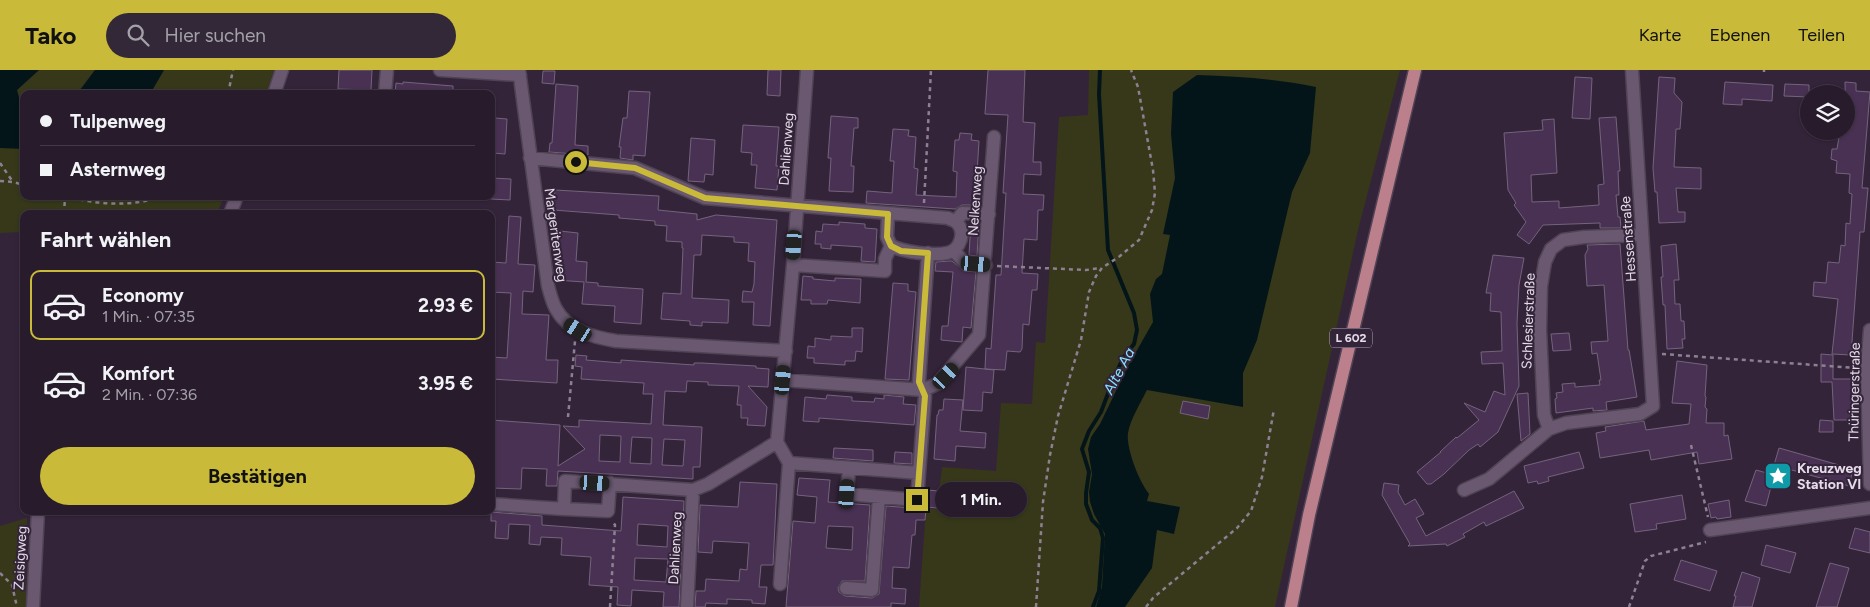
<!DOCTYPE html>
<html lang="de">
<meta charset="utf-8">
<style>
:root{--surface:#271b2c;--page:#332838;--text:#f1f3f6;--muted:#a4a1a9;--line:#433948;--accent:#caba3a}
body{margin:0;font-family:Figtree,sans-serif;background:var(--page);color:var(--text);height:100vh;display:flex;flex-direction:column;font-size:19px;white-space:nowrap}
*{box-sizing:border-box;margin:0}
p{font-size:16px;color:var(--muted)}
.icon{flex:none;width:28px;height:28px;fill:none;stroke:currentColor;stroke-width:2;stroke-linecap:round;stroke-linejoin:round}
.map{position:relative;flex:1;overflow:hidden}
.sheet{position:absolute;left:20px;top:140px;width:475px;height:305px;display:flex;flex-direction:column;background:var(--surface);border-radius:10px;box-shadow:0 1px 4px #0004,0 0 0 1px var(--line)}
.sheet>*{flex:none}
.guide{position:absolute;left:20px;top:20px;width:475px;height:110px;border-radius:10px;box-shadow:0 1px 4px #0004,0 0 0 1px var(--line);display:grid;align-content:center;height:110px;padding:0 20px;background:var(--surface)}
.controls{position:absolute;left:1800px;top:15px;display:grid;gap:10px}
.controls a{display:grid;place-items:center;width:55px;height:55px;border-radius:50%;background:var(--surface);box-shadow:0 1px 4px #0004,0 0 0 1px var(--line);font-size:25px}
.end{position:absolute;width:22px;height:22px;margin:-11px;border:6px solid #caba3a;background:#111;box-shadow:0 0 0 2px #111}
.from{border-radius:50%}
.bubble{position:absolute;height:35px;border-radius:18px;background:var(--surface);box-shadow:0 1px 4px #0004,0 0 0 1px var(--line);font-size:16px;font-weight:700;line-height:35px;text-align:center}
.car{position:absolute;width:15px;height:30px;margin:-15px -8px;border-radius:6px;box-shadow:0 0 4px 1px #0007;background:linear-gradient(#222 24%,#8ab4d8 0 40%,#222 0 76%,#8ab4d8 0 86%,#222 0)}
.guide b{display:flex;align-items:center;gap:18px;height:48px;font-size:19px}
.guide b+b{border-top:1px solid var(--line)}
.guide i{width:12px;height:12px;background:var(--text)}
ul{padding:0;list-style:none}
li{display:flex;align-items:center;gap:15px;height:70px;margin:0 10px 8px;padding:0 10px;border:2px solid transparent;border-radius:10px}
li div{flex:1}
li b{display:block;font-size:19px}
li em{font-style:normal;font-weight:700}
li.active{border-color:var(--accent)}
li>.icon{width:45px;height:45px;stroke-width:1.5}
h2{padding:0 20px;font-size:22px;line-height:60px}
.primary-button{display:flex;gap:10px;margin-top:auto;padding:10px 20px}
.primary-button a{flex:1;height:58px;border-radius:30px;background:var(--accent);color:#111;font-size:20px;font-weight:700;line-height:58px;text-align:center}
header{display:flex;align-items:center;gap:30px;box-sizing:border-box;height:70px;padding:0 25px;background:var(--accent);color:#111}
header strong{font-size:24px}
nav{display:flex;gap:28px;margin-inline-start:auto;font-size:18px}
.search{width:350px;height:45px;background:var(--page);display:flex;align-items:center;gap:12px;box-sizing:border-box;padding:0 18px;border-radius:28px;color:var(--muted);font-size:19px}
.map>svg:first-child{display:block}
.green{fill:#363819}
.water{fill:#04151a}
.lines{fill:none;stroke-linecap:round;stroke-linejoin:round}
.stream{stroke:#04151a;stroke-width:4}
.building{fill:#493153;stroke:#74637c;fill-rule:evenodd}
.minor-casing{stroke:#504354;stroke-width:15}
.primary-casing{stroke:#504354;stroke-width:15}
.path{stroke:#8d8092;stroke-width:2.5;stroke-dasharray:4 4;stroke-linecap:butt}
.minor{stroke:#695870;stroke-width:12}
.primary{stroke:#bb808c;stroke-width:12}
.route{stroke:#caba3a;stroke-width:6}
.labels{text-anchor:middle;stroke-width:4;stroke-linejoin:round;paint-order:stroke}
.shield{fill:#34243a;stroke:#b0a4b4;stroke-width:1}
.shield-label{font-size:12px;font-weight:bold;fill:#e5dbe9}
.street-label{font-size:14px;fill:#e5dbe9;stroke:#34243a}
.poi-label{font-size:14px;font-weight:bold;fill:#e5dbe9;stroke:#34243a;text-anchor:start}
.water-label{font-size:15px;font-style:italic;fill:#87e2ff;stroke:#34243a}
</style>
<header>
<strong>Tako</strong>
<div class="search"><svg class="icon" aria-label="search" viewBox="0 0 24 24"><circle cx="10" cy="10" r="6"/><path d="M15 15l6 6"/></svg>Hier suchen</div>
<nav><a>Karte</a><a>Ebenen</a><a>Teilen</a></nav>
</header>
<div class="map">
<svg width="1870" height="537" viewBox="0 0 1870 537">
<rect width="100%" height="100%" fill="#34243a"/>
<path class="green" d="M39 0H95L77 24H24V39H22L17 20Z
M164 0H274L266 24H150Z
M1089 0H1400L1358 160 1275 537H919L926 439H937L942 397 996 401 1001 333 1032 334 1036 272 1045 273 1059 47 1088 45Z
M0 67 24 78V126H224L217 144H24V162L0 163Z
M27 448 26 537H0V456Z"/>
<path class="water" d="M0 0H39L17 20 22 39H24V79L0 78Z
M95 0H164L150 24H77Z
M1197 5C1237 6 1276 9 1316 17L1310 83 1292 122 1257 270 1243 303V337L1147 320C1141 332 1130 350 1128 363 1126 379 1139 411 1149 424L1147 431 1180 437 1174 464 1157 460 1152 498 1125 537H1096L1102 517 1105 464 1094 444 1090 432 1089 422 1092 404 1088 379 1091 367 1100 354 1128 296 1153 252 1150 224 1156 209 1162 204 1170 165 1163 164 1175 108 1171 64 1173 22Z"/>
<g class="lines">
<path class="stream" d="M1093 537 1099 521 1103 468 1100 458 1092 450 1086 434V423L1089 402 1082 379 1089 361 1101 342 1115 305 1124 287 1134 274 1137 260 1134 243 1108 180 1099 24 1100 0"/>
</g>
<path class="building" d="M339 0H372L371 20 338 19Z
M768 0H781L780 26 767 25Z
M988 0H1025L1023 52 1035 53 1033 92H1041V105L1024 104 1023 124 1044 125 1043 140H1038L1037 170 1024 169 1022 203 1038 204 1037 220H1032L1029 255 1023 254 1022 279 1020 282 1007 281 1005 300 985 299 986 278 991 279 996 205H1001L1006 123H1003L1008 45 985 44Z
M543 1H555L554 14 542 13Z
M1575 7 1592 8 1590 49 1572 48Z
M1659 7 1675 8 1674 23 1682 32 1680 59H1676L1674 97 1701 98V119L1676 118 1678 142H1685V152L1659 153 1657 122H1655L1653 98Z
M403 12 453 16V24H395L396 13 403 14Z
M1725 12 1773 15 1772 31 1742 29V35L1723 34Z
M1845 12 1856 13V21L1870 22 1862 118H1868L1864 162H1860L1851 285 1832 284 1838 229 1813 226 1814 212 1826 213 1828 192 1839 193 1841 175 1845 176 1846 153 1850 154 1852 124 1849 123 1850 104 1836 103 1837 91 1831 89 1832 79H1837L1840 61H1846Z
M556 14 578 16 575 75 588 76V85L549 82 550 73H552Z
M1785 14 1809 15V27L1784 26Z
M629 21 650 22 645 86 633 85V90L620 88 621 77H619L623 48H627Z
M831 46 858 48V58H854L851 96H854L853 122 829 121 831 88H828Z
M1616 47 1620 101H1618L1619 125H1616L1618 147H1620L1621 158H1600V153L1543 155 1529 174 1517 165 1526 152 1514 135 1516 133 1508 120 1504 63 1543 60 1542 50 1554 49 1557 103 1531 105 1532 132 1559 131V138L1599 135 1598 115 1604 114 1599 48Z
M495 48 507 49 505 84 493 83Z
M743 55 779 57 776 96H779L777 120 755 118 757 95H751L752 83 741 82Z
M893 59 909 60 908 66 916 67 914 98 918 99 916 125 956 127 957 102 953 101 955 70H959L960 63 972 64 971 70 979 71 977 103H981L979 135H962L955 139 866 133 867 121 892 123 894 91H890Z
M691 68 715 70 713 105 705 104 704 112 688 111Z
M491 108 511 109 510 130 491 129Z
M555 120 659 126 658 140 697 144V150L716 145 777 150 770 256 753 255 754 232H742L743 221 752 222 754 214 755 192 748 191 749 173 734 172V167L702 165 701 185H694L692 228 729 230 728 253 702 252V256L690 255V251L661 249 663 223 681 224 683 178H682V172L666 171 667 156 655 155V151L619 148V145L553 140Z
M509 146 521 147 518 194 535 195 533 222 523 221 522 244 549 245 546 290H558L557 313 491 309V287L507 288 511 223 491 222V192L506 193Z
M971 151 979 152 977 186 969 185Z
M839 152 865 154V158L877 159 875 192 861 191 862 177 831 175V179L821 178V174H815L816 161 822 162 823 154 839 155Z
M560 161 578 163 576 191 587 192 586 212 598 213V216L643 219 641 254 614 252 615 236 582 234 584 212 556 210 557 180H551L552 165H560Z
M1620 174 1628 280H1629L1637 327 1606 332 1607 340 1593 341V338L1556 343 1555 329 1557 328 1556 323 1563 322 1562 314 1575 313V317L1600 315 1599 310H1601L1597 283 1592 284 1591 272 1608 271 1604 215 1587 216 1585 185 1588 179 1587 175Z
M1676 174 1679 210H1674L1675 234H1680L1681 251H1684L1685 269H1682L1683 278 1667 279 1665 235H1663L1661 207H1663L1661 176Z
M1493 185 1524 188 1519 215 1517 253 1519 316 1498 362 1480 377 1478 374 1469 380 1444 404 1431 414H1427L1417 402 1441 382H1440L1456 367 1457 368 1479 350 1464 333 1485 342 1494 321 1505 325 1503 293 1482 294 1481 282 1502 281 1501 242 1490 241 1491 223H1486Z
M949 191H952L964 201 976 202 971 258 963 257 962 272 941 270 942 256H948L953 202 935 201 936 192Z
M803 206 813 207V209L835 211V208L861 209 860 233 828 230 827 234H811V230H801Z
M893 213 908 214V221L916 222 909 310 885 309Z
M852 258H863L862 282 856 281 855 291H845V295L814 293V288H807L808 276 815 277V268L831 270V266L852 267Z
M1569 263 1571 280 1553 281 1551 264Z
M1821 284 1833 285V309H1856V345H1850L1851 350H1834L1832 312H1821Z
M576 285 587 286 586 290 621 293V290L694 295V293H702L756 296V298L769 299 768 317 748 316 767 337 765 356 747 355 748 348H741V335H737L739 316 708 315V312L687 311 686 322 665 321 663 355 702 357 700 397H693V409L558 401 557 416H546L547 399 522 398 521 419 491 418V350L560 355 558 396 585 379 563 356 579 357V350L651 354 653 324H643L644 313 581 309 582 297 575 296ZM600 365 621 366 620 392 599 391ZM632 367 652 368 651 394 630 393ZM664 369 685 370 683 396 662 395Z
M1677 291 1707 295 1705 326 1706 327 1705 337 1707 339 1706 353H1724V366L1728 365 1732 389 1699 394 1697 382 1651 390 1649 380 1600 388 1596 363 1606 361 1605 357 1644 351 1646 360 1689 354 1691 334 1672 333Z
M966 297 994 300 992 323 983 322 982 341 963 340Z
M1528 323 1530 364 1521 371 1517 324Z
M827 325 852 327V331L874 332 875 328 884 329V325L904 327 903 334 916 335 914 355 819 348V352L803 351 805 327 826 329Z
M944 329 963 330 960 361 986 363 985 378 956 376 955 391 934 389 937 345H938L939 340H943Z
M1183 331 1210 336 1208 349 1180 343Z
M1820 350 1833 351V362H1819Z
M834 378 873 380V391L833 388Z
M1779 378 1853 399 1849 416 1774 395Z
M895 382 912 383V394L894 393Z
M1579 382 1584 398 1548 407 1549 411 1538 414 1537 411 1528 413 1524 396Z
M1756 400 1774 405 1766 436 1745 431Z
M799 408 830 410 828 432 870 435 865 511H842L838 518 839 522 845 526 872 528 879 524 886 436 926 439 925 450H916L915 465H912L909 498 893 497 892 518 906 519 905 534 891 533V537H786L793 451 815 453 817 427 797 425ZM828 456 853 457 852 480 826 478Z
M740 412 777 414 773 495H761L759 517H767L765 534 752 533V530L727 529V534L706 533 705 537H695L696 521H705L706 509 739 511 740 499 747 500 749 473 713 471 712 483 698 482 700 435 738 437Z
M1384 413 1399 415 1398 422 1405 435 1415 429 1424 444 1416 448 1426 466 1514 421 1524 438 1486 456 1484 452 1463 464 1465 467 1447 476 1446 474 1408 476 1410 474 1382 425Z
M927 420 939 421 937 438 926 437Z
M1682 425 1686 449 1656 454 1657 459 1635 462 1630 434Z
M623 427 684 431 679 537H663L664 522 632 520 631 536 617 535 618 517 589 515 591 487 561 485 562 468 541 467 540 475 529 474 530 455 509 454 508 469 495 468 496 451H491V442L542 446V455L621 461ZM638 454 668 456 667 477 637 475ZM635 488 668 489 666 512 634 510Z
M1729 430 1731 447 1717 449 1716 447 1711 448 1708 434Z
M1855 458 1870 462V483L1849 478Z
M1766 475 1796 483 1790 503 1761 495Z
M1681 490 1717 501 1710 521 1674 510Z
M1830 493 1849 498 1837 537H1816Z
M1742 502 1760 508 1752 537H1733L1736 526H1734Z"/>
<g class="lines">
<g class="minor-casing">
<path id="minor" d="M440 0 520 5
M519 0 548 216C550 223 552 232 556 239 568 261 593 267 616 271L786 281
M1632 0 1653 336 1640 344 1566 353 1549 359 1544 345 1540 260 1541 216 1545 192 1551 179 1563 170 1584 167 1642 165
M274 24 282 0
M385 24 387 0
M530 88 635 98 705 128 948 148C951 150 954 150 956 152 967 161 960 181 947 183 932 186 905 182 891 176L887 167 888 144
M230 144 237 126
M956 152 962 143 989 144
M954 181 965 193 986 195
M793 195 885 201V189L891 176
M1870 260 1867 299 1870 414
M783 310 923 320 937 314 979 265 994 67
M789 393 919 403 917 430 847 424 849 398
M919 403 925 326 919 312 928 183
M610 413 608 441 564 439 565 411 693 420 708 414 777 372
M1464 420 1489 409 1549 359
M491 434 564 439
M1710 460 1870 438
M780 514 789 393 777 372 793 195 807 0
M846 518 872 520 879 427
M33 537 38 441
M687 537 693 420"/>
</g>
<g class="primary-casing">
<path id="primary" d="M1291 537 1309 445 1415 0"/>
</g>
<path class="path" d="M1764 2V0
M228 24 233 0
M0 93 13 112
M0 111 13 112 24 115
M64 126C94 134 132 138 162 126
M924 133 931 0
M64 144 65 127
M997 196 1086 200 1101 198
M1662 284 1856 298
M568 347 575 271
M1691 375 1708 447
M0 503 12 515 17 537
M610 537 615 455 613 452
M1036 537 1043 432 1050 385 1058 346 1081 270 1089 222 1096 206 1102 198 1120 186 1139 170 1152 140 1155 123 1153 100 1138 17 1131 0
M1146 537 1153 528 1237 458 1251 441 1262 407 1274 339
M1629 537 1645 491 1651 486 1706 472"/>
<use href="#minor" class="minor"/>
<use href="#primary" class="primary"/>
</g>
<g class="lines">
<path class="route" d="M576 92 635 98 705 128 888 144 887 167 891 176 901 181 928 183 919 312 925 326 917 430"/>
</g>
<defs>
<g id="sight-square" transform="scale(1.4375)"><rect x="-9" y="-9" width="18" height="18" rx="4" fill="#0f9aa8" stroke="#34243a"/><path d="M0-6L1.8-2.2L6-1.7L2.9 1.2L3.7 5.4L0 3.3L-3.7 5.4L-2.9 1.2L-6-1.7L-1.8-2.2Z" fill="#fff"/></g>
</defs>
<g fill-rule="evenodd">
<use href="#sight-square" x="1778" y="406"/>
</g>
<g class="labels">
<rect class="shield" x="1330" y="258.5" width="42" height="19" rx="4"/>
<g class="shield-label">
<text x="1351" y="272">L 602</text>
</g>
<g class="street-label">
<text transform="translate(786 79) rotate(-86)" y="5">Dahlienweg</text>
<text transform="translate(975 131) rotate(-86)" y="5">Nelkenweg</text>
<text transform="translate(556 165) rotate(82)" y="5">Margeritenweg</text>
<text transform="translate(1628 169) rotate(-94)" y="5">Hessenstraße</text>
<text transform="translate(1528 251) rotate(-88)" y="5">Schlesierstraße</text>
<text transform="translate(1854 322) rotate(-89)" y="5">Thüringerstraße</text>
<text transform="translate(675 478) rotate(-87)" y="5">Dahlienweg</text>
<text transform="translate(20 488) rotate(-87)" y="5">Zeisigweg</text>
</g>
<g class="poi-label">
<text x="1797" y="403">Kreuzweg<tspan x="1797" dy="16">Station VI</tspan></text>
</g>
<g class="water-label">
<text transform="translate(1119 301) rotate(-62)" y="5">Alte Aa</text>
</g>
</g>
</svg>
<div class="controls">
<a><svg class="icon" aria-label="layers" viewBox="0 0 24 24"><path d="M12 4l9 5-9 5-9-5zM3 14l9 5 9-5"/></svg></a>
</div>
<i class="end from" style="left:576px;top:92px"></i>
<i class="end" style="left:917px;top:430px"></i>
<div class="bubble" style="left:935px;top:412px;width:92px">1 Min.</div>
<i class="car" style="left:794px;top:175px;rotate:184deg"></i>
<i class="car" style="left:976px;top:194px;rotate:94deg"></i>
<i class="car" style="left:578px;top:260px;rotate:302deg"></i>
<i class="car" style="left:946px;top:306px;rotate:43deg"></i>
<i class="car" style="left:783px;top:310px;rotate:5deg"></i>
<i class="car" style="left:595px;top:413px;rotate:93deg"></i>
<i class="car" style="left:847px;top:424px;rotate:4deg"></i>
<div class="guide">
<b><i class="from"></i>Tulpenweg</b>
<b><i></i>Asternweg</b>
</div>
<section class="sheet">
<h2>Fahrt wählen</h2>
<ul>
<li class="active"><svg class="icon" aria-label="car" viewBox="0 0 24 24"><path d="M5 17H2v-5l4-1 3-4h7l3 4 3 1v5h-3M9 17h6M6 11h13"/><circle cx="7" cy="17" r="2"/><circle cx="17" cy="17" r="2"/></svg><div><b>Economy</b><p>1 Min. · 07:35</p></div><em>2.93 €</em></li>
<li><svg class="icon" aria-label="car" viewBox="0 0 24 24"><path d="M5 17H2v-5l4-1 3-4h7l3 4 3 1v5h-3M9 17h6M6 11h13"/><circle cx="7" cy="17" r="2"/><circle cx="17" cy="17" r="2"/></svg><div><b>Komfort</b><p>2 Min. · 07:36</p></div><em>3.95 €</em></li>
</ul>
<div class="primary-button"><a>Bestätigen</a></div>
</section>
</div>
